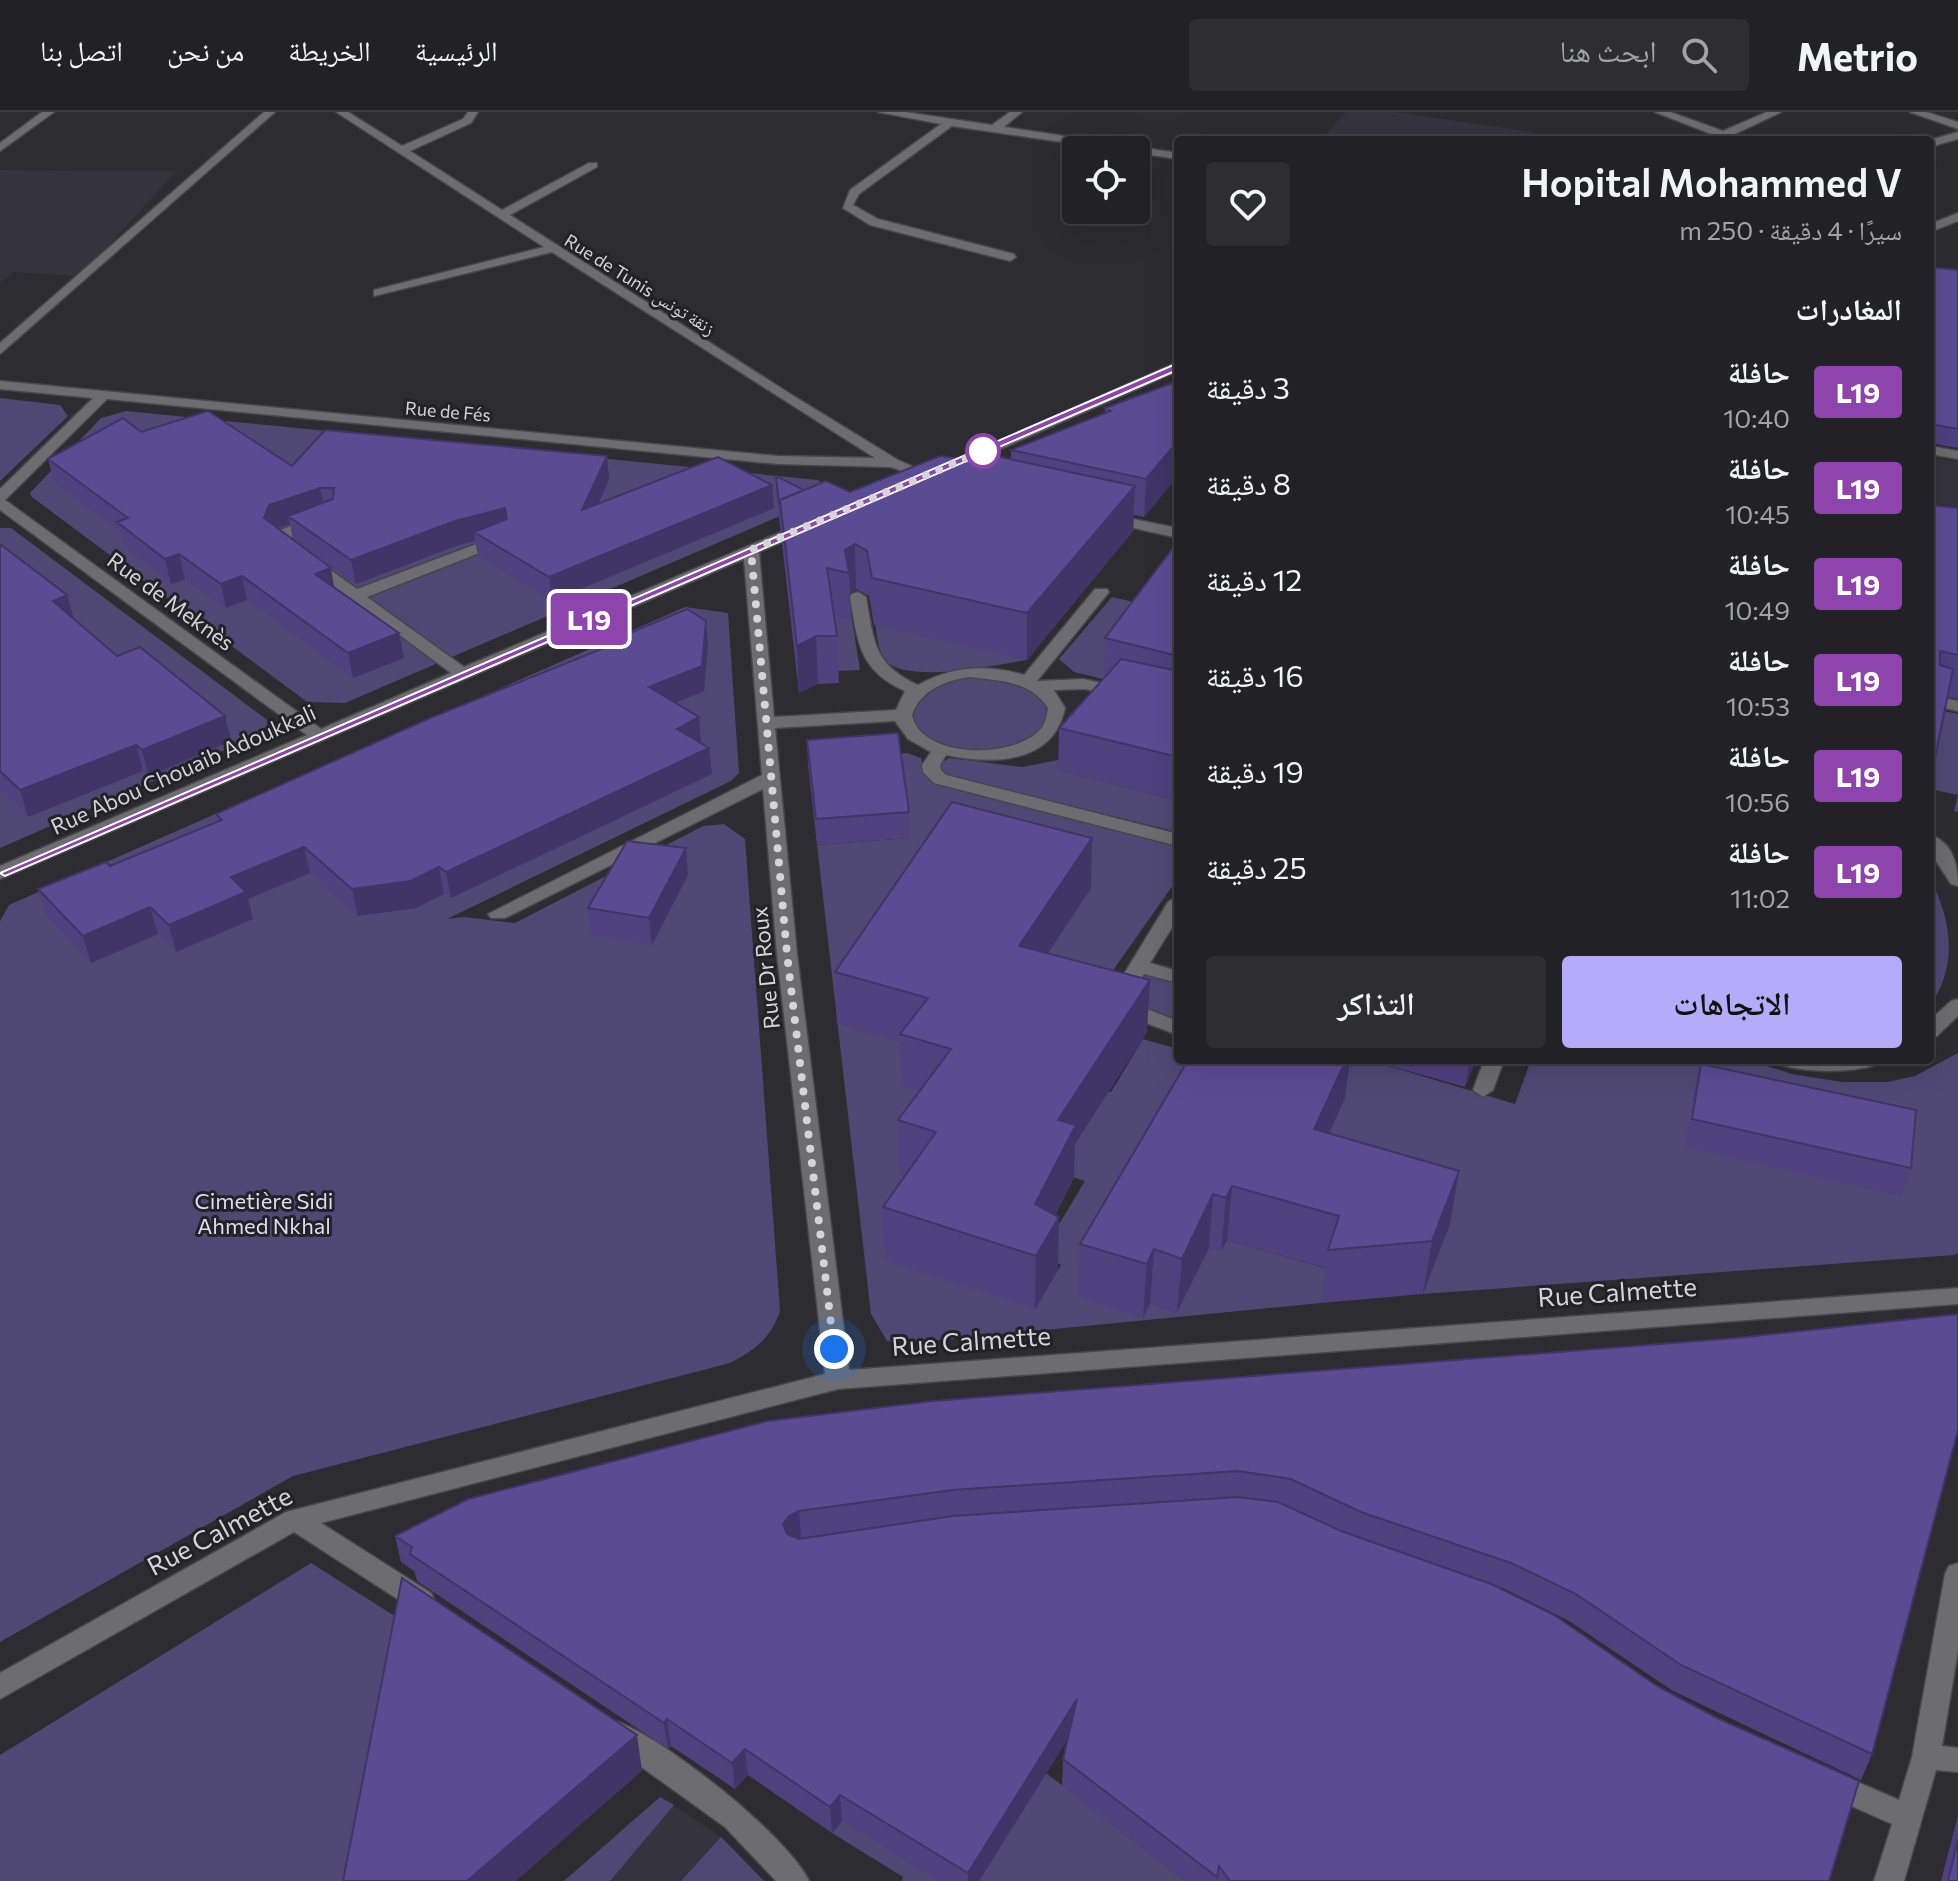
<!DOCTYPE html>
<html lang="ar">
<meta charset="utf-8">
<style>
:root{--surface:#222125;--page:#2e2e32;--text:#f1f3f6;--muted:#a2a3a7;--line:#3f3e42;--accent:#b6abf8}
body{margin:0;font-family:Commissioner,"Noto Naskh Arabic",sans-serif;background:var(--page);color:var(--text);direction:rtl;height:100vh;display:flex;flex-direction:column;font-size:30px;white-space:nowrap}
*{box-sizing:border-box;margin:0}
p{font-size:26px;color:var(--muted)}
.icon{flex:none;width:44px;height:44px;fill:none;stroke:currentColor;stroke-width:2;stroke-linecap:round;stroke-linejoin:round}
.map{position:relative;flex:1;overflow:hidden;direction:ltr}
.details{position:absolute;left:1174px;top:24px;width:760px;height:928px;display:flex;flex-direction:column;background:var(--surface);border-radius:8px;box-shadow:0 8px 32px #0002,0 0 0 2px var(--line);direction:rtl}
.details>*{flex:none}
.badge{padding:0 16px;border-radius:6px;font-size:28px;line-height:52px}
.fabs{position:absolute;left:1062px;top:24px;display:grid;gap:16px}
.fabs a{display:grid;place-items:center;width:88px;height:88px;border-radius:8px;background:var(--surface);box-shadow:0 8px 32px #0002,0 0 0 2px var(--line);font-size:40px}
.you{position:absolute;width:40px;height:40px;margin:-20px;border:6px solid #fff;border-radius:50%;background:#1a73e8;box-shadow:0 0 0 12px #1a73e833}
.map>.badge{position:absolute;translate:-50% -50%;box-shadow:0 0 0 4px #fff}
h2{padding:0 32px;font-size:30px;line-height:72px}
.round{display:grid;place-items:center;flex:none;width:84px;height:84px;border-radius:8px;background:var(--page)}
.summary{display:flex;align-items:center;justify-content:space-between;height:136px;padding:0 32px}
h1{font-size:38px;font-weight:600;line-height:60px}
.primary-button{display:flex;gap:16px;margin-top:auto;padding:16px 32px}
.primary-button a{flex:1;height:92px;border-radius:8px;background:var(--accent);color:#111;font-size:32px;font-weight:600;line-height:92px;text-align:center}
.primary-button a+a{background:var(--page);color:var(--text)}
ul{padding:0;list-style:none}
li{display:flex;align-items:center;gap:24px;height:96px;padding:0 32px}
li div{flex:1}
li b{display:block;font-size:30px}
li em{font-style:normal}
li .badge{min-width:88px;font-weight:700;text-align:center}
header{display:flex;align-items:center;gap:48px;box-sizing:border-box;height:112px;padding:0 40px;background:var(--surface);border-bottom:2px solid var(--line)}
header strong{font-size:38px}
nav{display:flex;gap:44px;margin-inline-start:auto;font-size:28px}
.search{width:560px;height:72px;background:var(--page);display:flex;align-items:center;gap:20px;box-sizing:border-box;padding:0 28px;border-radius:8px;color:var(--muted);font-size:30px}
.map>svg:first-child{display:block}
.built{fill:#35343e}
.green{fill:#4f4874}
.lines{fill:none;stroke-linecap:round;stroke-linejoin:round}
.minor-casing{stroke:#47474b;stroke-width:3}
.minor{fill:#6d6c71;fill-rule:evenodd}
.wall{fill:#4d417e;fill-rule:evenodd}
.shaded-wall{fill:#3f3567}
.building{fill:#5a4c93;stroke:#3f3567;stroke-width:2}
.line{fill:#8e44ad;stroke:#fff;stroke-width:2}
.walk{stroke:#d5d5d8;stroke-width:8;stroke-dasharray:0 14.4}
.stop-dot{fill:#fff;stroke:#8e44ad;stroke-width:4}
.labels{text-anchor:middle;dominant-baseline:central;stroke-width:6;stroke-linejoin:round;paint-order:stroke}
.far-street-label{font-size:18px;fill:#d5d5d8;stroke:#232227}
.street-label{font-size:22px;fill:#d5d5d8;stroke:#232227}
.park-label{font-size:22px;fill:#dedcf1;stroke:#232227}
.near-street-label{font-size:26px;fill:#d5d5d8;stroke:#232227}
</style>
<header>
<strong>Metrio</strong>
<div class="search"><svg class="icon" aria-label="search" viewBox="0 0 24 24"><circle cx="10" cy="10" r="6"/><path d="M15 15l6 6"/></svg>ابحث هنا</div>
<nav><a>الرئيسية</a><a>الخريطة</a><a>من نحن</a><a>اتصل بنا</a></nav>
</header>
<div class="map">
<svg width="1958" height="1769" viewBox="0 0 1958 1769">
<rect width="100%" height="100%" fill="#2d2c31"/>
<path class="built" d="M 1346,0 L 1394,0 L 1533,20 L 1523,28 L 1321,28 Z
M 0,58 L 176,59 L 81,164 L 13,160 L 0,171 Z
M 1930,345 L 1958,350 L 1958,395 L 1940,392 L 1933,418 L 1930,417 Z
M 660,1685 L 721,1725 L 764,1769 L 564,1769 Z"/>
<path class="green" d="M 0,286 L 60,293 L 68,304 L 0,369 Z
M 126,299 L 818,368 L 822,371 L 815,389 L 345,591 L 307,590 L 32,385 L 30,381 L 101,306 Z
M 0,416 L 11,416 L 267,608 L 268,619 L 0,736 Z
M 872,475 L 1027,548 C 998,552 896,576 882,543 C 874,524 875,495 872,475 Z
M 847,476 L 860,558 L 837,559 L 826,477 Z
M 1112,485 L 1155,495 L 1103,567 L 1074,560 L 1059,547 Z
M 685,495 L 728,501 L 739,661 L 731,669 L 447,807 L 464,805 L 515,811 L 703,714 L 724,712 L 745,727 L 780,1199 C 771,1226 755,1238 730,1251 L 293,1364 L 0,1530 L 0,809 L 9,793 Z
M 987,564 L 1029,574 L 1050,595 L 1044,619 C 1033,624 1022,632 1010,636 C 919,661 858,569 987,564 Z
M 1930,596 L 1958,602 L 1958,700 L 1954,699 L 1958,683 L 1930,677 Z
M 907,641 L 921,646 L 925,664 L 941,673 L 1178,734 L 1178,766 L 1114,857 L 1112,867 L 1123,906 L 1146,920 L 1019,885 L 1090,776 L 838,911 L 928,938 L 988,1000 L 900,1061 L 937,1073 L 1035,1197 L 1061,1153 L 1040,1144 L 1085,1069 L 1057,1060 L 1084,973 L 1111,980 L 1143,927 L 1178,937 L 1178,948 L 1214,948 L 1143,1205 L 1150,1191 L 1177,1200 L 1209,1136 L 1227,1128 L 1332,1158 L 1321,1191 L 910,1231 L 887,1229 L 871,1202 L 817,733 L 910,726 L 848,646 Z
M 949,646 L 1022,655 L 1069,646 L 1059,658 L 1178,689 L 1178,720 L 946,663 L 937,654 Z
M 1930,767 C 1952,808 1958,855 1930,893 Z
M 1146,863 L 1178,870 L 1178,912 L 1137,897 L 1139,868 Z
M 1958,941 L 1958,1141 L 1954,1143 L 1423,1182 L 1449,1112 L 1307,1070 L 1338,948 L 1369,948 L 1515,992 L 1531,948 L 1748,948 L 1792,962 L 1842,970 L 1888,970 L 1915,964 Z
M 311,1451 L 409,1513 L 361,1769 L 0,1769 L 0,1643 Z
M 946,1584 L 1186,1769 L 902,1769 L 903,1765 L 832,1721 Z
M 660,1685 L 674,1693 L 610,1769 L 564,1769 Z
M 721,1725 L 764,1769 L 681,1769 Z"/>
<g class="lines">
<defs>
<path id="minor" d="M 42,0 L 54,0 L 0,39 L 0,31 Z
M 264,0 L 275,0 L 0,242 L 0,231 Z
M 336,0 L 348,0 L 402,34 L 463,7 L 468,0 L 478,0 L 471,11 L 410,39 L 502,98 L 589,51 L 597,51 L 597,55 L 510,103 L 792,283 L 898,348 L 939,366 L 932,370 L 891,355 L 778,352 L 107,287 L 5,388 L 321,617 L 451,561 L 271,428 L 275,420 L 315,405 L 323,410 L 320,413 L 287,427 L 357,477 L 495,425 L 505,425 L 505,431 L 367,485 L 464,555 L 800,412 L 810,412 L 810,418 L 759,440 L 774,605 L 896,598 L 905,579 C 859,558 858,531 850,485 L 852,482 L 858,480 L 866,485 C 874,529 873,552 918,573 C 952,554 987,552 1024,563 L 1095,477 L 1107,477 L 1109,480 L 1037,569 L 1084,567 L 1127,577 L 1127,585 L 1084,577 L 1054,578 L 1065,596 C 1054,652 992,653 946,643 L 940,653 L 941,658 L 946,663 L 1178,722 L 1178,734 L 934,671 L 923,660 L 922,653 L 931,640 L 908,627 L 895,609 L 775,616 L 797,842 L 849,1258 L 1958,1176 L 1958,1192 L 838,1277 L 321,1411 L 431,1481 L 435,1489 L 431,1497 L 422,1500 L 413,1497 L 294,1420 L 0,1587 L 0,1561 L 286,1400 L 825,1262 L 777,842 L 763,677 L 505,806 L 491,806 L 488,802 L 762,663 L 744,447 L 0,767 L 0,754 L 307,623 L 0,398 L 0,377 L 93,286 L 0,277 L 0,269 L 778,344 L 875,346 L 552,140 L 374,184 L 374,178 L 544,135 ZM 970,565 C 1000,569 1031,569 1048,596 C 1047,601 1046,609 1043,614 C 1020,648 921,648 912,603 C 921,578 944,569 970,565 Z
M 878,0 L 905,0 L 992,13 L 1010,0 L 1022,0 L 1004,15 L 1178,41 L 1178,47 L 1136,41 L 1136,38 L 1116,38 L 952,14 L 859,82 L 853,93 L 878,107 L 1014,142 L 1016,145 L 1010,149 L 870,113 L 843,96 L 850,78 L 941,12 Z
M 1655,0 L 1670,0 L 1723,19 L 1767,0 L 1781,0 L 1733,23 L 1741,28 L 1713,28 L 1714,23 Z
M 1910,0 L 1926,0 L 1958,10 L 1958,17 Z
M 1958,20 L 1958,27 L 1930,35 L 1930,28 Z
M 1958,101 L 1958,109 L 1930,120 L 1930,112 Z
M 1178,250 L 1178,259 L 946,361 L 934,358 Z
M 1930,334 L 1958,339 L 1958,347 L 1930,342 Z
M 1108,402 L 1178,416 L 1178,426 L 1103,409 L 1103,403 Z
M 1930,583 L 1958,589 L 1958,599 L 1930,593 Z
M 1930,723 C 1953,730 1958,753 1958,774 L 1951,772 L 1930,740 Z
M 1178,784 L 1178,806 L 1150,851 L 1178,859 L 1178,871 L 1144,862 L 1133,880 L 1144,896 L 1178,909 L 1178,923 L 1130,905 L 1113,880 L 1168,790 Z
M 1958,887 L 1958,904 L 1937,924 L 1930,926 L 1930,908 L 1951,889 Z
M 1484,948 L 1504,948 L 1493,978 L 1483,985 L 1473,978 Z
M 1774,948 L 1882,948 C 1871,963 1785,962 1774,948 Z
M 1958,1451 L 1958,1539 L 1942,1634 L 1958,1636 L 1958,1660 L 1936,1658 L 1904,1769 L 1874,1769 L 1892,1712 L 1820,1680 L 1816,1671 L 1820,1662 L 1830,1658 L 1899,1688 L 1912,1645 L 1945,1462 L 1949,1454 Z
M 618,1610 C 665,1627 788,1724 809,1769 L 776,1769 L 725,1715 L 608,1631 L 604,1622 L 608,1613 Z"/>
</defs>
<use href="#minor" class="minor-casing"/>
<use href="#minor" class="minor"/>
</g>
<path class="wall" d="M 1930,154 L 1958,158 L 1958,336 L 1930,331 Z
M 1178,269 L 1178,364 L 1144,405 L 1134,403 L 1133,419 L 1027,548 L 874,513 L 869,484 L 856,477 L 850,482 L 851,507 L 834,504 L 837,524 L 839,571 L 818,572 L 799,581 L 777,388 L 776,364 L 804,378 L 850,380 L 970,348 L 1011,347 L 1011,338 L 1105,301 L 1105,296 Z
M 141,320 L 292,354 L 607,344 L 609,368 L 598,391 L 772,373 L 774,396 L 552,489 L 478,444 L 475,429 L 459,433 L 356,472 L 293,428 L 290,412 L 277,416 L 404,546 L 353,566 L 247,488 L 226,496 L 185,467 L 171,472 L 124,434 L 120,419 L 54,370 L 48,347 Z
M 1930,393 L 1958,396 L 1958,587 L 1947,585 L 1930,662 Z
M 1178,429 L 1178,689 L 1058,658 L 1059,616 L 1104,566 L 1105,526 Z
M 0,432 L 67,483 L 74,507 L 117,544 L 225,604 L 231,629 L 149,664 L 143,659 L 28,705 L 0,677 Z
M 706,509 L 708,534 L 704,579 L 675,591 L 701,631 L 709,636 L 712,662 L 451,786 L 444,782 L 416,796 L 358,804 L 310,761 L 248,787 L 253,807 L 176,840 L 158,822 L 91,851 L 46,804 L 38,777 L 110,754 L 218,710 L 216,702 L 621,529 L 620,525 Z
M 807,628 L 909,700 L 910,726 L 817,733 L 808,654 Z
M 1092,726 L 1091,776 L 1048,841 L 1147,920 L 1075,1032 L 1074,1065 L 1055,1103 L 1059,1105 L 1058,1158 L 1035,1197 L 885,1148 L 883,1095 L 905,1063 L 900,1061 L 898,1008 L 919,979 L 902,974 L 900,930 L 837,911 L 835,860 Z
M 688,763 L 652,833 L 592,823 L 588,796 Z
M 1188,948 L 1350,948 L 1345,986 L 1329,1022 L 1459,1059 L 1450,1112 L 1423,1182 L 1321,1191 L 1326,1156 L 1227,1128 L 1221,1139 L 1209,1136 L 1177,1200 L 1150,1191 L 1143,1206 L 1078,1185 L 1080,1132 Z
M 1369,948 L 1476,948 L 1465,975 Z
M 1701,952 L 1911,1056 L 1902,1084 L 1685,1035 L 1694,980 Z
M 1736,1226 L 1872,1642 L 1861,1668 L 1673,1579 L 1569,1509 L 1505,1477 L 1492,1473 L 1829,1769 L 1186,1769 L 1062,1674 L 1063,1647 L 1068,1626 L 979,1769 L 938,1769 L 842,1709 L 832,1721 L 748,1663 L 735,1677 L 671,1634 L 668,1637 L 417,1469 L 414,1459 L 401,1450 L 395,1424 ZM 891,1414 L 799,1427 L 801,1426 Z
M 1958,1703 L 1958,1769 L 1941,1769 Z"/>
<path class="shaded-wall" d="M 1178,329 L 1178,364 L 1144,405 L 1146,367 Z
M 607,344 L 609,368 L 585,422 L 582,398 Z
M 772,373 L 774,396 L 552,489 L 549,465 Z
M 1135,374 L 1133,419 L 1027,548 L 1027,501 Z
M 320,376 L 325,399 L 288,404 L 290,412 L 274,417 L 264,406 L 269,393 Z
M 779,392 L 780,392 L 781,416 Z
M 505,396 L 508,420 L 474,420 L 475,429 L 459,433 L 356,472 L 351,448 L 455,409 Z
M 855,432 L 856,477 L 850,482 L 849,461 L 845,438 Z
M 179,442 L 185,467 L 171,472 L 165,447 Z
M 331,456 L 335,480 L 315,462 Z
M 242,464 L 247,488 L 226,496 L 221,472 Z
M 67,483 L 74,508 L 53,489 Z
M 706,509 L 708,534 L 704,579 L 651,601 L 649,575 Z
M 399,521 L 404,546 L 353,566 L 348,541 Z
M 816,524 L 818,572 L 799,581 L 797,534 Z
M 225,604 L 231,629 L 149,664 L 142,638 Z
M 699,605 L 701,631 L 677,617 Z
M 136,633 L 143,659 L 28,705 L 20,678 Z
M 709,636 L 712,662 L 451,786 L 446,760 Z
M 1092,726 L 1091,776 L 1019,885 L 1019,834 Z
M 304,735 L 310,761 L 248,787 L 253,807 L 176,840 L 169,813 L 231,765 Z
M 686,736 L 688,763 L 652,833 L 649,806 Z
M 439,755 L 444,782 L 416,796 L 358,804 L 352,777 Z
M 150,795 L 158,822 L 91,851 L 83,824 Z
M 1150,868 L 1147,920 L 1075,1032 L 1074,1065 L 1034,1145 L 1035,1092 L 1058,1008 Z
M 1346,948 L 1350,948 L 1345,986 L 1307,1070 L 1314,1017 Z
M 1470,948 L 1476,948 L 1465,975 Z
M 1459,1059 L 1450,1112 L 1423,1182 L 1432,1129 Z
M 1232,1074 L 1227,1128 L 1221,1139 L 1226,1086 Z
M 1213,1082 L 1209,1136 L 1177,1200 L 1182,1147 Z
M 1059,1105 L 1058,1158 L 1035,1197 L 1036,1144 Z
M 1154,1137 L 1150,1191 L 1143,1206 L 1147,1152 Z
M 799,1399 L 801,1426 L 791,1430 L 783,1412 L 789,1404 Z
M 1077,1587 L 1076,1614 L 979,1769 L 968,1769 L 968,1761 Z
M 667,1607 L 671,1634 L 668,1637 L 664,1611 Z
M 637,1623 L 642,1659 L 516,1769 L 467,1769 Z
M 745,1637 L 748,1663 L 735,1677 L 732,1651 Z
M 840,1683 L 842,1709 L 832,1721 L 830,1695 Z"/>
<path class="building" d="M 1930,155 L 1958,158 L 1958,317 L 1930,312 Z
M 1178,269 L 1178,329 L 1146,367 L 1011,338 L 1111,299 L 1105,296 Z
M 208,299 L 292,354 L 325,318 L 607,344 L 582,398 L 718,345 L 772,373 L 549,465 L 474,420 L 507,407 L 505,396 L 455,409 L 351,448 L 288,404 L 333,387 L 334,376 L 320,376 L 269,393 L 264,406 L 331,456 L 315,462 L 399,521 L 348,541 L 242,464 L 221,472 L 179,442 L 165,447 L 117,410 L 128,406 L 48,347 L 123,306 L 141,320 Z
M 986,342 L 1135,374 L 1027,501 L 872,466 L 867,439 L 855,432 L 845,438 L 849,461 L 827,456 L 837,524 L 816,524 L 797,534 L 780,388 L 826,369 L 850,380 L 940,344 L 970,348 Z
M 776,364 L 804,378 L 780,388 L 780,392 L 779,392 Z
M 1930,393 L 1958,396 L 1958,543 L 1940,539 L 1940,553 L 1953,557 L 1934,651 L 1930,650 Z
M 1178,429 L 1178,544 L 1105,526 Z
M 0,432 L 67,483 L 53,489 L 117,544 L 140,535 L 225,604 L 142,638 L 136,633 L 20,678 L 0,659 Z
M 687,497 L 706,509 L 702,554 L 649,575 L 699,605 L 677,617 L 709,636 L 446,760 L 439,755 L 411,769 L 352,777 L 304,735 L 231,765 L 246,780 L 169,813 L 150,795 L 83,824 L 38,777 L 106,750 L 110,754 L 222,708 L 216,702 L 428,607 L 624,528 L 620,525 Z
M 1121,547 L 1178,559 L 1178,645 L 1059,616 Z
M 898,621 L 909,700 L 816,707 L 807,628 Z
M 952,690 L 1092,726 L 1019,834 L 1150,868 L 1058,1008 L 1076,1013 L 1035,1092 L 1059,1105 L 1036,1144 L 883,1095 L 936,1020 L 898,1008 L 951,937 L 900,922 L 928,886 L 835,860 Z
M 627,729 L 686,736 L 649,806 L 588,796 Z
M 1188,948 L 1346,948 L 1314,1017 L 1459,1059 L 1432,1129 L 1328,1138 L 1339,1104 L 1232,1074 L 1226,1086 L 1213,1082 L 1182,1147 L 1154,1137 L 1147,1152 L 1080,1132 Z
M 1701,952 L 1916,998 L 1911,1056 L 1692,1007 Z
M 1958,1202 L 1958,1318 L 1872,1642 L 1681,1553 L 1576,1482 L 1511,1451 L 1361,1400 L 1291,1367 L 1238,1359 L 952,1378 L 799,1399 L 789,1404 L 783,1412 L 787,1422 L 799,1427 L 953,1404 L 1238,1385 L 1278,1390 L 1341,1419 L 1491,1472 L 1554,1503 L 1657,1574 L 1719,1607 L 1859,1669 L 1829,1769 L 1230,1769 L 1219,1754 L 1217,1765 L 1063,1647 L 1077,1587 L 968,1761 L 840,1683 L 830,1695 L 745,1637 L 732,1651 L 667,1607 L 664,1611 L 410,1442 L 412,1435 L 395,1424 L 468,1387 L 768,1309 L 933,1289 L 1736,1226 Z
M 402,1466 L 637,1623 L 467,1769 L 343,1769 Z
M 1958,1727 L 1958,1769 L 1948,1769 Z"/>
<path class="line" d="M 1178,251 L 1182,256 L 5,764 L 0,761 Z"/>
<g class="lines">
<path class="walk" d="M 834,1237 L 787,842 L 751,438 L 983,339"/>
</g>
<circle class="stop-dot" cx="983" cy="339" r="16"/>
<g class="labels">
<g class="far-street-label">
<text transform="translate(640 172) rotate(32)">Rue de Tunis زنقة تونس</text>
<text transform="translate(448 299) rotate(5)">Rue de Fés</text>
</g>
<g class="street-label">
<text transform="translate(171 489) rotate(36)">Rue de Meknès</text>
<text transform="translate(183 657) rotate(-24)">Rue Abou Chouaib Adoukkali</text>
<text transform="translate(765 856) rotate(-96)">Rue Dr Roux</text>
</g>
<g class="park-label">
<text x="264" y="1088">Cimetière Sidi<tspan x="264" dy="25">Ahmed Nkhal</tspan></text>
</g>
<g class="near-street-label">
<text transform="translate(1617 1179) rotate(-4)">Rue Calmette</text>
<text transform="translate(971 1228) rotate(-4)">Rue Calmette</text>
<text transform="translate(219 1418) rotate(-28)">Rue Calmette</text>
</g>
</g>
</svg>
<div class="fabs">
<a><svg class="icon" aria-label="locate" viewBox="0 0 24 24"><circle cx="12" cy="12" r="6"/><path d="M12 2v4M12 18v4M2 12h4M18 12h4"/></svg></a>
</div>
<div class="you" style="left:834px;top:1237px"></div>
<b class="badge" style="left:589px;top:507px;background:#8e44ad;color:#fff">L19</b>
<section class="details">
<div class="summary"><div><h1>Hopital Mohammed V</h1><p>سيرًا · 4 دقيقة · 250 m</p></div><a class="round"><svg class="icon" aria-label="heart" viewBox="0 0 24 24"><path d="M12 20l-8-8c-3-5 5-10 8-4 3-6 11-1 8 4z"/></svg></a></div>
<h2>المغادرات</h2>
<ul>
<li><span class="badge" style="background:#8e44ad;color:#fff">L19</span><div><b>حافلة</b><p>10:40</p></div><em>3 دقيقة</em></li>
<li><span class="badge" style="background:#8e44ad;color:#fff">L19</span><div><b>حافلة</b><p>10:45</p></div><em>8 دقيقة</em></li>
<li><span class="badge" style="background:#8e44ad;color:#fff">L19</span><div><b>حافلة</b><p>10:49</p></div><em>12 دقيقة</em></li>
<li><span class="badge" style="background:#8e44ad;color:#fff">L19</span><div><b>حافلة</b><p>10:53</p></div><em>16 دقيقة</em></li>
<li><span class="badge" style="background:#8e44ad;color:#fff">L19</span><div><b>حافلة</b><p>10:56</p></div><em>19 دقيقة</em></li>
<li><span class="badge" style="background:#8e44ad;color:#fff">L19</span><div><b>حافلة</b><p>11:02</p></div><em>25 دقيقة</em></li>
</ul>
<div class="primary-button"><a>الاتجاهات</a><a>التذاكر</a></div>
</section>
</div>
